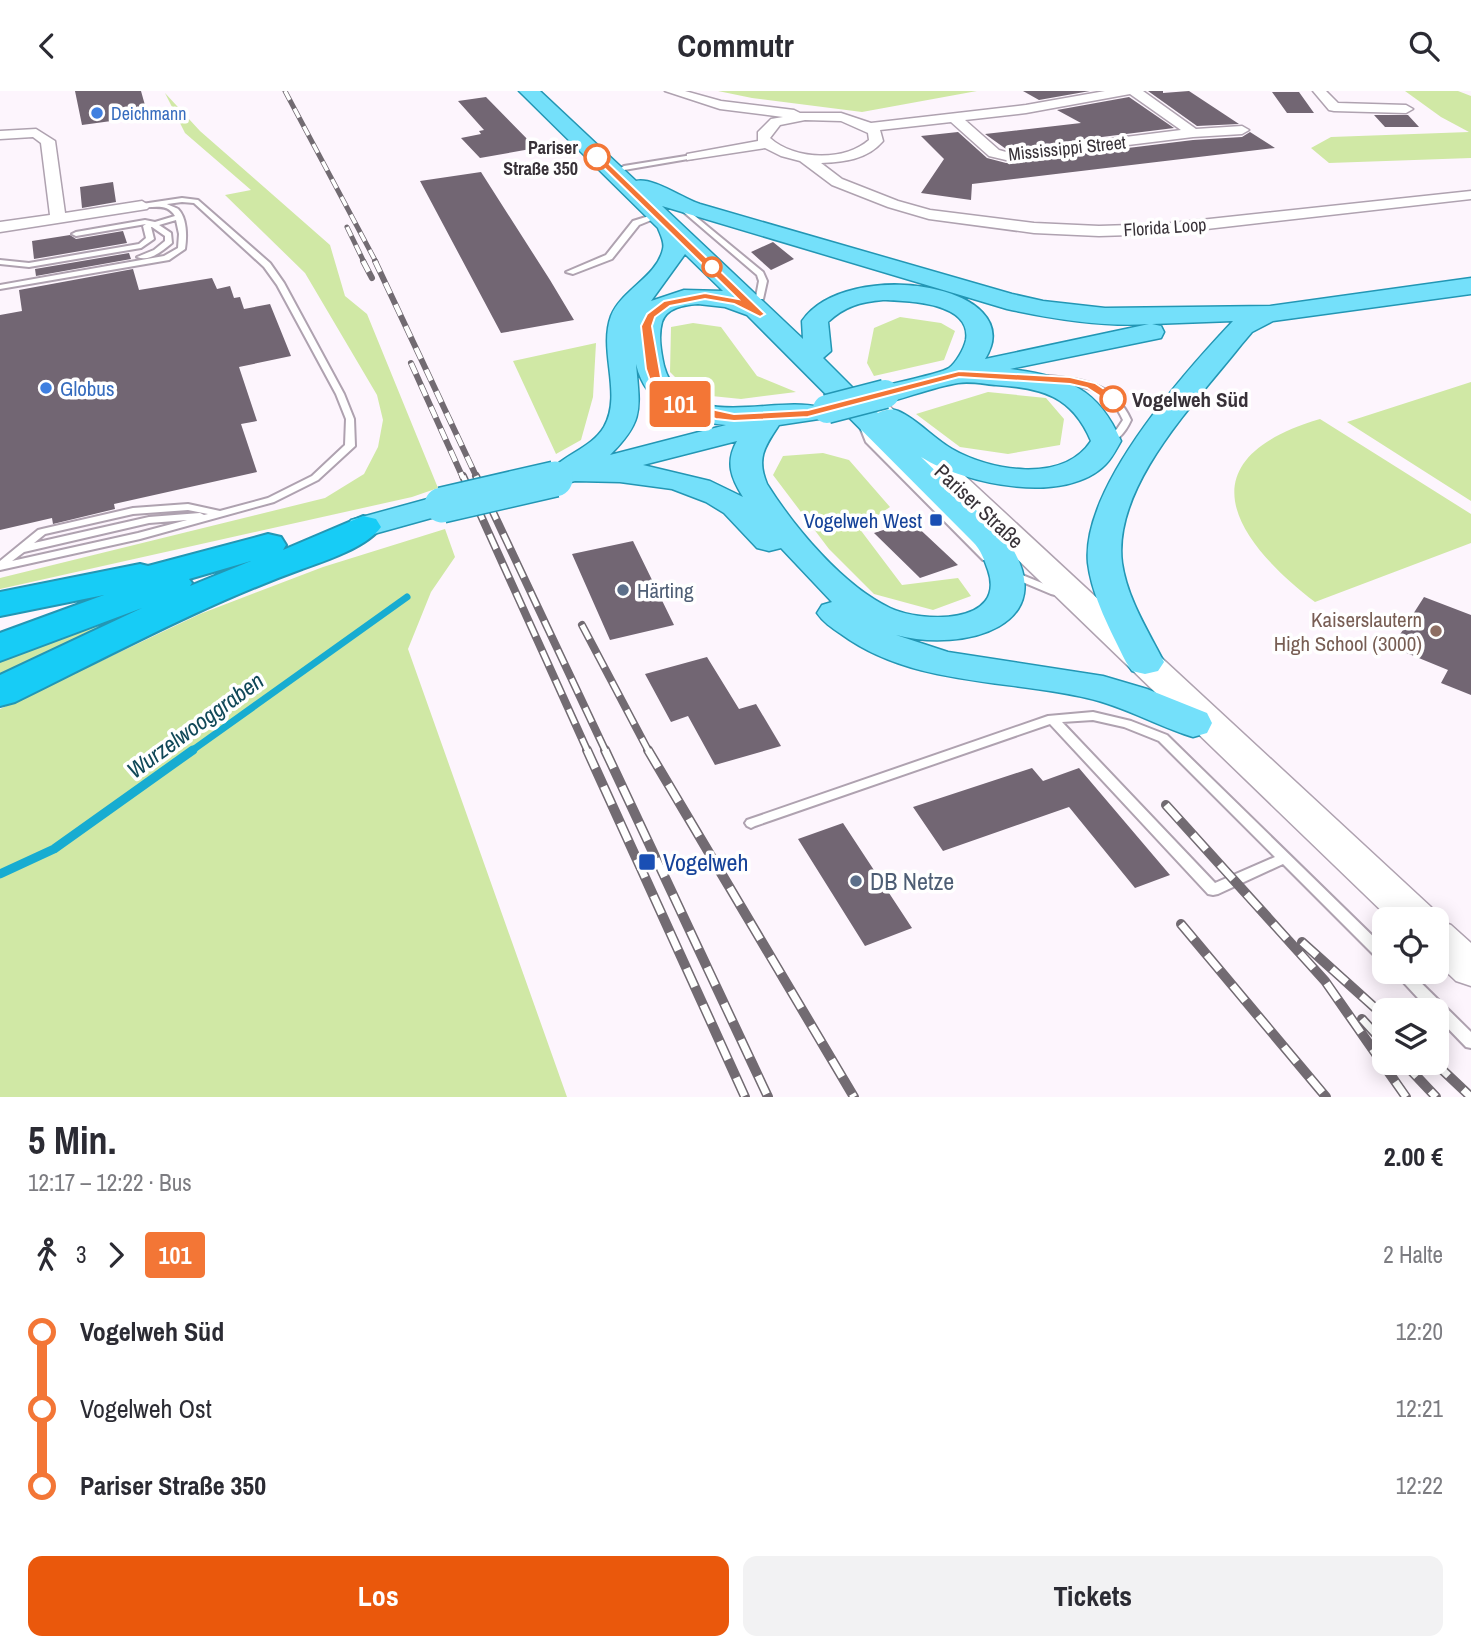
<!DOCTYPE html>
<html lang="de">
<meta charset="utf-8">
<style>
:root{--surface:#fff;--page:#f2f2f3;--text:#2b2b33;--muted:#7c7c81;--accent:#ea580c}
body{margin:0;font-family:"Archivo Narrow",sans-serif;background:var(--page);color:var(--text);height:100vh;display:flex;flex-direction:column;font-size:26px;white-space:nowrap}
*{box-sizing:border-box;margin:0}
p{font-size:23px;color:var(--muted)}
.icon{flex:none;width:38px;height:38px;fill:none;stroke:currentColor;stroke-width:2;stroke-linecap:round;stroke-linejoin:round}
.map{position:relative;height:1006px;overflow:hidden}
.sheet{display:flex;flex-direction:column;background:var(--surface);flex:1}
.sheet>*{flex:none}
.badge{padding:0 14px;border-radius:5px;font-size:24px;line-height:46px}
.controls{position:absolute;left:1372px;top:816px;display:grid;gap:14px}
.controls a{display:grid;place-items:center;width:77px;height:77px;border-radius:14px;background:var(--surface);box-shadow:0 4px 18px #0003;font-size:35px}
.map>.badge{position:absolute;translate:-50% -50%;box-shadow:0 0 0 4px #fff}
.legs{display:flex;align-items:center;gap:10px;height:77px;padding:0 28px;font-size:23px}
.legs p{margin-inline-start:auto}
.summary{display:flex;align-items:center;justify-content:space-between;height:119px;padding:0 28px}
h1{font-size:38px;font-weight:800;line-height:52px}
.button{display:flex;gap:14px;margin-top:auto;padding:14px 28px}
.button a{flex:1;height:80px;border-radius:14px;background:var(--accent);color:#fff;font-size:28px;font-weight:800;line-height:80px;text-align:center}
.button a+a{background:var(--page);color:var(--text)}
ul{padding:0 28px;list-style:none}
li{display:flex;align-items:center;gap:24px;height:77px;font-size:26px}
li i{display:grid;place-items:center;width:10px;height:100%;margin:0 9px;background:currentColor}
li i::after{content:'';width:18px;height:18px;margin:-9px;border:5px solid;border-radius:50%;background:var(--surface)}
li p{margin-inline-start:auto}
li:first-child i{background:linear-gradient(#0000 50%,currentColor 0)}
li:last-child i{background:linear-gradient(currentColor 50%,#0000 0)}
header{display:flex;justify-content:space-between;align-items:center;height:91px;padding:0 28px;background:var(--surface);font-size:32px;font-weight:800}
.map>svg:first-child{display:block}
.green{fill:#d0e8a5}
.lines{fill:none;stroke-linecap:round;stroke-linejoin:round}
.stream-far1{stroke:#17acd1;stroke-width:7}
.stream{stroke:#17acd1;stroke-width:9}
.building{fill:#726673}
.lane-casing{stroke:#afa2b0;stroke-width:4}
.street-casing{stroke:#afa2b0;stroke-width:3}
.secondary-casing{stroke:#afa2b0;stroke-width:3}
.primary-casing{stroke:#2396b4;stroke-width:3}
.highway-casing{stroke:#2396b4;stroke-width:4}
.lane{fill:#fff;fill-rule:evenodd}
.street{fill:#fff;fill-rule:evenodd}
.secondary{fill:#fff;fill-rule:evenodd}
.primary{fill:#74e0fa;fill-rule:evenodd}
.highway{fill:#17ccf6;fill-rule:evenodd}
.rail-far3-casing{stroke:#726b72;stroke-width:5}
.rail-far2-casing{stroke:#726b72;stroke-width:6}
.rail-far1-casing{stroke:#726b72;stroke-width:8}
.rail-casing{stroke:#726b72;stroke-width:10}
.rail-far3{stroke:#fff;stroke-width:3.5;stroke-dasharray:10;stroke-linecap:butt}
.rail-far2{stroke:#fff;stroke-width:4.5;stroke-dasharray:12;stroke-linecap:butt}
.rail-far1{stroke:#fff;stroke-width:5;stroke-dasharray:16;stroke-linecap:butt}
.rail{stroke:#fff;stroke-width:7;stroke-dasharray:20;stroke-linecap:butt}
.primary-bridge-far1-casing{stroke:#2396b4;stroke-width:31;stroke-linecap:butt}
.primary-bridge-casing{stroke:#2396b4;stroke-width:38;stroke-linecap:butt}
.primary-bridge-far1{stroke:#74e0fa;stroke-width:28}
.primary-bridge{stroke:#74e0fa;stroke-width:35}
.line-1{fill:#f37636;stroke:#fff;stroke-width:2}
.shop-dot{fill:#3f7fe0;stroke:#fff;stroke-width:2.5}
.stop-1-dot{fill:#fff;stroke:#f37636;stroke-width:3.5}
.transit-dot{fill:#1a4fb4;stroke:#fff;stroke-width:2.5}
.service-dot{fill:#5c6f8a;stroke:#fff;stroke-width:2.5}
.education-dot{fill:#8d6e63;stroke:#fff;stroke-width:2.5}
.labels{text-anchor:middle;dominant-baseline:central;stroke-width:7;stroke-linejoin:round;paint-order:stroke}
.far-shop-label{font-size:18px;fill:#366cbe;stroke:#fff;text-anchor:start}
.far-stop-label{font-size:18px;font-weight:bold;fill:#383238;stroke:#fff;text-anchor:end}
.far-street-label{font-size:18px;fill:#383238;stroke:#fff}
.shop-label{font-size:21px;fill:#366cbe;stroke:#fff;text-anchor:start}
.stop-label{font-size:21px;font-weight:bold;fill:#383238;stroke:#fff;text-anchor:start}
.street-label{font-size:21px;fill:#383238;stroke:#fff}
.transit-label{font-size:21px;fill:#164399;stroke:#fff;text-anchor:end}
.service-label{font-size:21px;fill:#4e5e75;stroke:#fff;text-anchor:start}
.education-label{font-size:21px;fill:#785e54;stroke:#fff;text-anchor:end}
.water-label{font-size:23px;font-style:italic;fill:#104858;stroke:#fff}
.near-transit-label{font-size:24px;fill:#164399;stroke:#fff;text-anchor:start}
.near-service-label{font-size:24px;fill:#4e5e75;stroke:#fff;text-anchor:start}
</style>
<header><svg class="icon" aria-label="back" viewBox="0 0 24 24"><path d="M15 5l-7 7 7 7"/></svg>Commutr<svg class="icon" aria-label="search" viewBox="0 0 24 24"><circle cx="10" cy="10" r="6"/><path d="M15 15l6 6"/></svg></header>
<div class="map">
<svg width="1471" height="1006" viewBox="0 0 1471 1006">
<rect width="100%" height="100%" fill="#fdf5fd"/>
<path class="green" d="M 718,0 L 977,0 L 862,21 L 752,7 Z
M 1405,0 L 1458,0 L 1471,5 L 1471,67 L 1329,72 L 1311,57 L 1331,46 L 1469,41 L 1441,26 Z
M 165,2 L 200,40 L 330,154 L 345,205 L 367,223 L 438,397 L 412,406 L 0,498 L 0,487 L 325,407 L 364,383 L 378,356 L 383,329 L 377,304 L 305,182 L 225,104 L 251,99 L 185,42 Z
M 900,226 L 941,232 L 955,240 L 944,269 L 874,285 L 867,272 L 874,237 Z
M 693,232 L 721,236 L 757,285 L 796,301 L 741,308 L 692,303 L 670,281 L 671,236 Z
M 596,252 L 593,306 L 581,349 L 556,363 L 513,270 Z
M 1471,291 L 1471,410 L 1347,331 Z
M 988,301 L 1046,307 L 1064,328 L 1060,354 L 1008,363 L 960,356 L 916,323 Z
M 1320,328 L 1471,423 L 1471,452 L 1315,511 C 1230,446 1185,368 1320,328 Z
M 823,362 L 849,369 L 890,416 L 859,437 L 902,494 L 958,487 L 971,505 L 933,519 L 874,503 L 829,458 L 773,384 L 783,365 Z
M 445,438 L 455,466 L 431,501 L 408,558 L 567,1006 L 0,1006 L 0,618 L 200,523 L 323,476 Z
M 184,504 L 0,590 L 0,570 Z"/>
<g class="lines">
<path class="stream-far1" d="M 190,661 L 407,506"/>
<path class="stream" d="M 0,783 L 54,758 L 193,659"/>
</g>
<path class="building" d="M 75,0 L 141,0 L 148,25 L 82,34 Z
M 1023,0 L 1090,0 L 1039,9 Z
M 1148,0 L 1163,0 L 1163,2 L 1189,0 L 1239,33 L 1197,35 Z
M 1272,1 L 1299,1 L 1314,22 L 1287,22 Z
M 486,6 L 536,57 L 480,67 L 461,47 L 481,43 L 479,40 L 484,39 L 458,10 Z
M 1129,6 L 1174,37 L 1006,58 L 985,43 L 1081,32 L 1057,19 Z
M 1374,24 L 1408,24 L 1419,36 L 1385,36 Z
M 958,41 L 987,67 L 1006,72 L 1193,49 L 1242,46 L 1250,41 L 1275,57 L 972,93 L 971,109 L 921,102 L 944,68 L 921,45 Z
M 481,81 L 550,189 L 574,229 L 501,242 L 420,90 Z
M 113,91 L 116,111 L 82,117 L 80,96 Z
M 123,140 L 127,152 L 34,168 L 32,150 L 70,144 L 76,148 Z
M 773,151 L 794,168 L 771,179 L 751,161 Z
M 129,162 L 131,168 L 36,185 L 35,178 Z
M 133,178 L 139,199 L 212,187 L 217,198 L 230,195 L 234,207 L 240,206 L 244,218 L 270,213 L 291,265 L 239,276 L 257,330 L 241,333 L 257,381 L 114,413 L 115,418 L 53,433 L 52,427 L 0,439 L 0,224 L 22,220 L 19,199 Z
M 911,430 L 958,474 L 920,487 L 874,442 Z
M 633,450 L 674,534 L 610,549 L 572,463 Z
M 1424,506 L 1471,524 L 1471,604 L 1441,592 L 1448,579 L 1392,556 Z
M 707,566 L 739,618 L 756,613 L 781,655 L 715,674 L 688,625 L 671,631 L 645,583 Z
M 1032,677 L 1043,690 L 1079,677 L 1170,784 L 1135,797 L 1069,716 L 943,760 L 913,716 Z
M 843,732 L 912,837 L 865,855 L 798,748 Z"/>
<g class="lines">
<defs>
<path id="lane" d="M 692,64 L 695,66 L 694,67 L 624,79 L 621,77 L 624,75 Z
M 182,107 L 198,109 L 270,172 L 284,192 L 344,303 L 354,328 L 355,355 L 318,389 L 274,411 L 140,448 L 0,479 L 0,470 L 38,439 L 42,438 L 133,417 L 188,413 L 220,420 L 268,407 L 312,385 L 345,354 L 346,328 L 336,303 L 277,194 L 264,176 L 194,112 L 182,111 L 167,113 C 168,114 177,117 178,118 C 187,127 187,145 185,158 L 169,169 L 0,198 L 0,194 L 164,165 L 178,157 L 179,143 L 176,129 L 159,134 L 171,142 L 172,152 C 162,160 150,171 137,166 L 154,159 L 165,150 L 165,145 L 152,136 L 151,136 L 154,148 L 141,157 L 29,176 L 0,173 L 0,169 L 29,172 L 139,153 L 146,147 L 143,135 L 146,133 L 76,145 L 72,143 L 76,141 L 145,129 L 155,131 L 175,125 C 166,110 150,119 139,115 L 142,113 ZM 188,419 L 208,423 L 204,424 L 200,422 L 149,426 L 34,452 L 45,443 L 133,423 ZM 187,429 L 138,442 L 12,470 L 24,461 L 149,432 Z
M 680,116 L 684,116 L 763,181 L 767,190 L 763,208 L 760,208 L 756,206 L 759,190 L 757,184 L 680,118 Z
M 659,122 L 661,123 L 661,125 L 639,134 L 612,168 L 573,183 L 566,181 L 606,164 L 633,130 Z
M 1048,285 C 1084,288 1115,293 1131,329 C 1126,340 1118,352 1105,351 L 1103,349 L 1105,347 L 1117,338 L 1123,329 C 1107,293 1078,295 1045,290 L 1044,288 Z
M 862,328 L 866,331 L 873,348 L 991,465 L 992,467 L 991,469 L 983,469 L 866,351 L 858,331 Z
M 1010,479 L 1059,499 L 1060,501 L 1055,504 L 1051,503 L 1006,484 L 1005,482 L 1006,480 Z
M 1093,621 L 1131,630 L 1167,644 L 1384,856 L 1384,871 L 1379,869 L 1283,773 L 1218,803 L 1213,804 L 1208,803 L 1050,633 L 755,735 L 751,737 L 747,735 L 745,732 L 747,729 L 1048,625 ZM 1093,629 L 1124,636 L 1159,650 L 1275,766 L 1215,792 L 1062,631 Z
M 1393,880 L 1409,880 L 1471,941 L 1471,957 L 1466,956 L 1437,926 L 1437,919 L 1429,919 Z"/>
<path id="street" d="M 665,0 L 685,0 L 721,10 L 794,19 L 800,22 L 841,22 L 871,32 L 1026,14 L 1105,0 L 1143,0 L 1196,38 L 1242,35 L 1249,39 L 1242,43 L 1193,46 L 1006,69 L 989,65 L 951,31 L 880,39 L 883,50 C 867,69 843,71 821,72 L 842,88 L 898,110 L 930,119 L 1034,132 L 1099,135 L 1163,133 L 1471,100 L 1471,108 L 1163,143 L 1099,145 L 1034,142 L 929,128 L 888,116 L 832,94 L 800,70 L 781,65 L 765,57 L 687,69 L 687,63 L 758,50 L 758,41 L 771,28 L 783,26 L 720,18 ZM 1130,3 L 1181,39 L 1006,61 L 999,59 L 965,29 L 1026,22 ZM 805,29 L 841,30 L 868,42 L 869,49 C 844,71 794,69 770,47 L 780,34 Z
M 1313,0 L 1326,0 L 1338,12 L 1406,14 L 1413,18 L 1406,22 L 1334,20 L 1329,19 Z
M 36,38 L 55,50 L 65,122 L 142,110 L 150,115 L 147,118 L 0,141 L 0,131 L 50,124 L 41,52 L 33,46 L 0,48 L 0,40 Z"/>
<path id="secondary" d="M 876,309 L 885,311 L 1431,816 L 1437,828 L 1437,829 L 1390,828 L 867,323 L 863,317 L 867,311 Z
M 1437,829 L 1451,834 L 1471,852 L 1471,895 L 1456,890 L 1437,872 Z"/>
<path id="primary" d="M 519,0 L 540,0 L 636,90 C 653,86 682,107 700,113 L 1012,203 L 1043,210 L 1105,217 L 1270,215 L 1471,187 L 1471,203 L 1273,230 L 1252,241 L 1241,254 C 1197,310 1112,395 1122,472 C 1127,507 1148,540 1164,571 L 1158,580 L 1145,583 L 1132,580 L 1126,571 C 1111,540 1092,506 1088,472 C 1081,397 1184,282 1233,230 L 1152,233 L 1161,235 L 1164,241 L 1161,247 L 1010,278 C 1066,285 1098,297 1121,350 C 1117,357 1112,367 1106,373 C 1066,415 964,393 921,366 L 1007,449 C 1066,535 963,562 896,544 L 948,561 L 1103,585 L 1147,598 L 1207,622 L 1212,632 L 1207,642 L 1193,646 C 1157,635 1124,615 1087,607 C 1005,588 912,595 841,543 C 832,537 823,531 817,522 L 822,514 L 832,511 L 781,457 L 769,460 L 757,457 L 724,422 L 706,411 L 672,398 L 620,391 L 575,390 L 563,393 L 552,391 L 547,384 C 561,364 591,358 604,336 C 623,303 598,260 611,225 C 621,199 657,186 663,158 C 665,151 660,143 658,137 ZM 662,115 L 1007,218 C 1053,228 1102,236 1149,233 L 985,268 C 1032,193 846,165 802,230 L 803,248 ZM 685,163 L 723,200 L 684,199 L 651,210 ZM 883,209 C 908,210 972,211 966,249 C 964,258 956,272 949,277 C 940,283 889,293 875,297 L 871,303 L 875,309 L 885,312 C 909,306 934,296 958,292 C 970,290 984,293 996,294 C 1042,297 1072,305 1091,350 C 1063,393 990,380 952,358 C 933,347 917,328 898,320 C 891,317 884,319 878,322 L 823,267 L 831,260 L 828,231 C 845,215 861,211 883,209 ZM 698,213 L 725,216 L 747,224 L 973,451 C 981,459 984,468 988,479 C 1007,534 922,532 890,517 C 843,495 794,436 767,393 C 756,367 765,355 779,334 L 819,328 L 824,322 L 819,316 C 773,304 683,343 664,275 C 661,261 658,245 662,231 C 667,216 685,214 698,213 ZM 636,273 C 646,317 686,330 726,334 L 610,364 C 644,330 640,319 636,273 ZM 737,350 C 725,371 731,387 743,406 L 710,390 L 643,374 Z
M 442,404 L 453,407 L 458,414 L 453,421 L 363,446 L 351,443 L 347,436 L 351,429 Z"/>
<path id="highway" d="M 363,425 L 376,428 L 381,436 C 367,456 325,470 302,478 C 203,514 109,565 15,611 L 0,615 L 0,584 L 142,517 L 0,570 L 0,542 L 104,504 L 0,525 L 0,501 L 140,473 L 148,475 L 268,443 L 281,446 L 286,454 L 283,459 ZM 251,470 L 190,495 L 192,492 L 189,488 Z"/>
</defs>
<use href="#lane" class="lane-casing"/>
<use href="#street" class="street-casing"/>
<use href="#secondary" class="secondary-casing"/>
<use href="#primary" class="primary-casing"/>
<use href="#highway" class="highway-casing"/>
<use href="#lane" class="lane"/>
<use href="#street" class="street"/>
<use href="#secondary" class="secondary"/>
<use href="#primary" class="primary"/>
<use href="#highway" class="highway"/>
<defs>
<path id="rail-far3" d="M 285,0 L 376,171
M 347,136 L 364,171"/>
<path id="rail-far2" d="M 363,170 L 372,187
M 375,170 L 477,387
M 411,272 L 463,387"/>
<path id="rail-far1" d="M 463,385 L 588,661
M 476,385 L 606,661
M 582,534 L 649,661"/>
<path id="rail" d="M 587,659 L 745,1006
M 605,659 L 768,1006
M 648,659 L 854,1006
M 1166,714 L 1325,890 L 1406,1006
M 1181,833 L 1326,1006
M 1302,851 L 1384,925
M 1362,928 L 1384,952
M 1403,971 L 1436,1006
M 1434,971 L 1471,1006"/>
</defs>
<use href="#rail-far3" class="rail-far3-casing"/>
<use href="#rail-far2" class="rail-far2-casing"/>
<use href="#rail-far1" class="rail-far1-casing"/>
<use href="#rail" class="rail-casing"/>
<use href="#rail-far3" class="rail-far3"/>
<use href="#rail-far2" class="rail-far2"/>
<use href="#rail-far1" class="rail-far1"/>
<use href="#rail" class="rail"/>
<defs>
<path id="primary-bridge-far1" d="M 827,318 L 885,303"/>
<path id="primary-bridge" d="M 442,414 L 555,388"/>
</defs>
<use href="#primary-bridge-far1" class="primary-bridge-far1-casing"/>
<use href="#primary-bridge" class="primary-bridge-casing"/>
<use href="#primary-bridge-far1" class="primary-bridge-far1"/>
<use href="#primary-bridge" class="primary-bridge"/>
</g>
<path class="line-1" d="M 594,64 L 600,64 L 765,223 L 760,226 L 734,213 L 705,208 L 670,215 L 655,226 L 652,235 L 662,292 L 672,304 L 688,313 L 734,323 L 808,319 L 959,280 L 1070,286 L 1095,292 L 1119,308 L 1109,311 L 1087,297 L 1070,293 L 959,286 L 808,326 L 734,330 L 716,328 L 680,318 L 664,308 L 651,292 L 646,278 L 641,235 L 647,223 L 664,210 L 705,202 L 738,208 L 594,67 Z"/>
<g class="shop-dot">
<circle cx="97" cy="22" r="7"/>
<circle cx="46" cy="297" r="7"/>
</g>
<g class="stop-1-dot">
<circle cx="597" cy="66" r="12"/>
<circle cx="712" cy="176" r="9"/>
<circle cx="1113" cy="308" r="12"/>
</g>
<g class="transit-dot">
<rect x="929" y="422" width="14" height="14" rx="3.5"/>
<rect x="638" y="762" width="18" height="18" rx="3.5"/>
</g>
<g class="service-dot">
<circle cx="623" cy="499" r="7"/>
<circle cx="856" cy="790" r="7"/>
</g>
<circle class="education-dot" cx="1436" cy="540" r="7"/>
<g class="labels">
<g class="far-shop-label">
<text x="111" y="22">Deichmann</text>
</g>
<g class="far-stop-label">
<text x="578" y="56">Pariser<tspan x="578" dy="21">Straße 350</tspan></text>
</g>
<g class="far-street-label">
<text transform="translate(1067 57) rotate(-6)">Mississippi Street</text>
<text transform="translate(1165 136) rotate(-4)">Florida Loop</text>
</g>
<g class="shop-label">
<text x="60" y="297">Globus</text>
</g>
<g class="stop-label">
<text x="1132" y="308">Vogelweh Süd</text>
</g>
<g class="street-label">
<text transform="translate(979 415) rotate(43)">Pariser Straße</text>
</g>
<g class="transit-label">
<text x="922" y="429">Vogelweh West</text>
</g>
<g class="service-label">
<text x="637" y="499">Härting</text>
</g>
<g class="education-label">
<text x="1422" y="528">Kaiserslautern<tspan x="1422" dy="24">High School (3000)</tspan></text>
</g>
<g class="water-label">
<text transform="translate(195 634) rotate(-36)">Wurzelwooggraben</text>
</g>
<g class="near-transit-label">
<text x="663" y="771">Vogelweh</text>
</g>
<g class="near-service-label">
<text x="870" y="790">DB Netze</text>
</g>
</g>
</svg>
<div class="controls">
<a><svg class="icon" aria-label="locate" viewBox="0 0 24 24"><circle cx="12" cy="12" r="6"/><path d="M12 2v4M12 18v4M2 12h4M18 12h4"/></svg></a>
<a><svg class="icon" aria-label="layers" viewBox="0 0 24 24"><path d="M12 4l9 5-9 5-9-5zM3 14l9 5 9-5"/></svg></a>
</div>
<b class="badge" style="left:680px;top:313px;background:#f37636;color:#fff">101</b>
</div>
<section class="sheet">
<div class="summary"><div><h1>5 Min.</h1><p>12:17 – 12:22 · Bus</p></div><b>2.00 €</b></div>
<div class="legs"><svg class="icon" aria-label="walk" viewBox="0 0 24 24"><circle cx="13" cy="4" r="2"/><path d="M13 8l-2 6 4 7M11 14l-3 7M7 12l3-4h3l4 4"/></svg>3<svg class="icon" aria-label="forward" viewBox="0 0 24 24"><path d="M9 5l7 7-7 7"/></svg><b class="badge" style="background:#f37636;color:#fff">101</b><p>2 Halte</p></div>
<ul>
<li><i style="color:#f37636"></i><b>Vogelweh Süd</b><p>12:20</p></li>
<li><i style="color:#f37636"></i><span>Vogelweh Ost</span><p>12:21</p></li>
<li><i style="color:#f37636"></i><b>Pariser Straße 350</b><p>12:22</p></li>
</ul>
<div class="button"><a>Los</a><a>Tickets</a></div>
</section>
